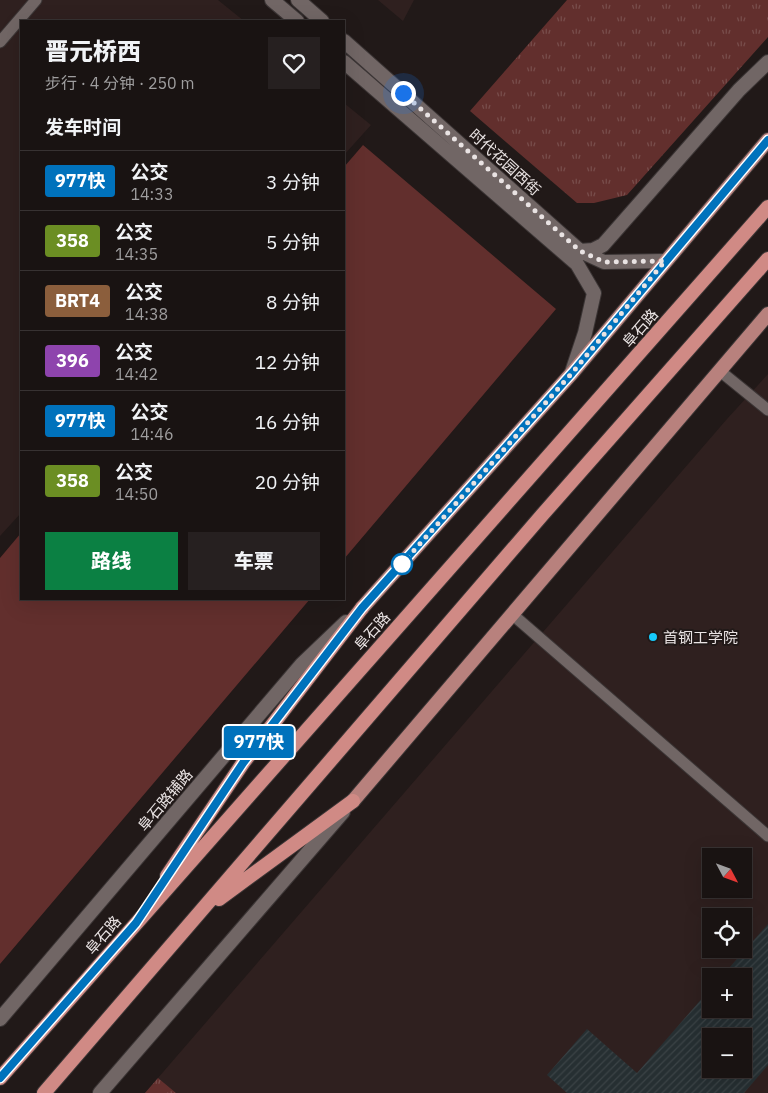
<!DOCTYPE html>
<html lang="zh">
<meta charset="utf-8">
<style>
:root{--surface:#191312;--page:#262020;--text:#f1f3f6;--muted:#9f9e9f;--line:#373232;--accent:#0b8043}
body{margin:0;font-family:"IBM Plex Sans","Noto Sans SC",sans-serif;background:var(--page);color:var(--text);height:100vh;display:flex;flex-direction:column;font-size:19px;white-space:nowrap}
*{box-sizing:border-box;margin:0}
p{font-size:16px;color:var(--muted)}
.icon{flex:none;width:28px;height:28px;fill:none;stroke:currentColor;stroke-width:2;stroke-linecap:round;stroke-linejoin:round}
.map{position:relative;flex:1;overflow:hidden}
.drawer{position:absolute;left:20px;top:20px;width:325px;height:580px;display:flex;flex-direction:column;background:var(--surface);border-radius:0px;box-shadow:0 5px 20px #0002,0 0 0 1px var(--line)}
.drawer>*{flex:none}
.badge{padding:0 10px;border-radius:4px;font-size:18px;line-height:32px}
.needle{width:32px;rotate:131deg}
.fabs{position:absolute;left:702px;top:848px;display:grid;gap:10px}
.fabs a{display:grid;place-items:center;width:50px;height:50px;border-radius:0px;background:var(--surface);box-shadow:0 5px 20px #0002,0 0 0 1px var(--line);font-size:25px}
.you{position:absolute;width:25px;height:25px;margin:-12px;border:4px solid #fff;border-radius:50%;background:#1a73e8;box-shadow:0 0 0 8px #1a73e833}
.map>.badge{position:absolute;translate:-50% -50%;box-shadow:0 0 0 2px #fff}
h2{padding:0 25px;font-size:19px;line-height:45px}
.round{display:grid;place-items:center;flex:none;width:52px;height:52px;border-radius:0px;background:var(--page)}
.head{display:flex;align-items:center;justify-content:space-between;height:85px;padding:0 25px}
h1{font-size:24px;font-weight:800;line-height:38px}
.primary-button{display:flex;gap:10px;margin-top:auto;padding:10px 25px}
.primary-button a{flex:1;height:58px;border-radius:0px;background:var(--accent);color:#fff;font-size:20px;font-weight:800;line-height:58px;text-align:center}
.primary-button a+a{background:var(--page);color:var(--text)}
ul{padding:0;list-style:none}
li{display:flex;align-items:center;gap:15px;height:60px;padding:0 25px;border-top:1px solid var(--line)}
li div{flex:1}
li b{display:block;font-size:19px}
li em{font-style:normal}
li .badge{min-width:55px;font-weight:700;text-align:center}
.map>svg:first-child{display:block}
.built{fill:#2f201f;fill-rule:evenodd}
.grass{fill:url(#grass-tufts)}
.pitch{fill:#622f2d}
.building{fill:url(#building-hatch);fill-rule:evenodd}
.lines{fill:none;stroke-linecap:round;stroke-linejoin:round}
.service-casing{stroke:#3b3535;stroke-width:13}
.tertiary-casing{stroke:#3b3535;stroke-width:16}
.secondary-casing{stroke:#3b3535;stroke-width:16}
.primary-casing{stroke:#3b3535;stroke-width:16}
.trunk-casing{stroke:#3b3535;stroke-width:16}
.service{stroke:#716665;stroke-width:11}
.tertiary{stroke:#716665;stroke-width:14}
.secondary{stroke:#716665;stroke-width:14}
.primary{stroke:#b8817d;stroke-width:14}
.trunk{stroke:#d08a85;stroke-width:14}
.line-casing{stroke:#fff;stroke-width:11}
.line{stroke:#0072bc;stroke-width:8}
.walk{stroke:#e9e3e3;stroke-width:5;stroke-dasharray:0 9}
.stop-dot{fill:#fff;stroke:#0072bc;stroke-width:2.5}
.poi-dot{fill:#16cafb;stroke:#211918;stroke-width:2}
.labels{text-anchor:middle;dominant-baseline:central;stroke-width:4;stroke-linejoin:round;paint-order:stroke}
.street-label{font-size:15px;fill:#e9e3e3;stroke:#211918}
.poi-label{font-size:15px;fill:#e9e3e3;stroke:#211918;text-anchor:start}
</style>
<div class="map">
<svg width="768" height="1093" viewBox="0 0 768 1093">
<defs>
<pattern id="grass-tufts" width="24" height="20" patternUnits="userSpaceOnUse" patternTransform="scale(1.25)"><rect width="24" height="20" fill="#622f2d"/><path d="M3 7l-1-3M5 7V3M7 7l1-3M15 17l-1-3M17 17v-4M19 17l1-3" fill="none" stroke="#784d4b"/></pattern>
<pattern id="building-hatch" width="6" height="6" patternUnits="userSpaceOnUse" patternTransform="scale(1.25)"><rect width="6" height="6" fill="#262f32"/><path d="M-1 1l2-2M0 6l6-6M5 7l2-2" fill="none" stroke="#3b4346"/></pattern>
</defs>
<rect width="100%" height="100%" fill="#211918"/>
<path class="built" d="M 0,0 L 218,0 L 244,21 L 21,21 L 21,513 L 0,536 Z
M 378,0 L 414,0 L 403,21 Z
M 344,103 L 371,125 L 344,155 Z
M 768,374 L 768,1093 L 145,1093 L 727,419 ZM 711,856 L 744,856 L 744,889 L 711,889 ZM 711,916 L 744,916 L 744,949 L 711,949 ZM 711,976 L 744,976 L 744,1009 L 711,1009 ZM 711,1036 L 744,1036 L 744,1069 L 711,1069 Z"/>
<path class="grass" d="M 567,0 L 768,0 L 768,37 L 627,195 L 594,203 L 577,203 L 470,111 Z
M 158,1078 L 176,1093 L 145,1093 Z"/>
<path class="pitch" d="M 363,145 L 556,309 L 344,559 L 344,167 Z
M 21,533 L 21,599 L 310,599 L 0,964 L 0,558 Z"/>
<path class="building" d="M 768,924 L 768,1065 L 744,1093 L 567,1093 L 547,1075 L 587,1029 L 637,1073 L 711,988 L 711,1009 L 744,1009 L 744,976 L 722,976 ZM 711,1036 L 744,1036 L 744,1069 L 711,1069 Z"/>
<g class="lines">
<defs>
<path id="service" d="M 0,42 L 36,0
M 720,371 L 768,410
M 512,614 L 768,836"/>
<path id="tertiary" d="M 272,0 L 297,21
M 298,0 L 322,21
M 344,41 L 580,251 L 604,262 L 665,261
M 344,62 L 577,264 L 594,293 L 585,333 L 572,372
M 580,251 L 593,250 L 603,245 L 739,90 L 768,62
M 0,1019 L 302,664 L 346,622"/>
<path id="secondary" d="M 100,1093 L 343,812"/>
<path id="primary" d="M 362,608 L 572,373 L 768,140
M 353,801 L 768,314"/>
<path id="trunk" d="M 167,876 L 243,763 L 362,608
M 219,899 L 353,801
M 0,1078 L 768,207
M 44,1093 L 543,514 L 768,259"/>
</defs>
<use href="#service" class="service-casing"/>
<use href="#tertiary" class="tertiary-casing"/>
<use href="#secondary" class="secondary-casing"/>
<use href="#primary" class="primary-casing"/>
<use href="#trunk" class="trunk-casing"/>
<use href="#service" class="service"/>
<use href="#tertiary" class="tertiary"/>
<use href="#secondary" class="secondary"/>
<use href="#primary" class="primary"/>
<use href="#trunk" class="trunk"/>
</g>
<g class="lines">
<defs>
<path id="line" d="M 0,1078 L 136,923 L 243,763 L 362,608 L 572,373 L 768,140"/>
</defs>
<use href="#line" class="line-casing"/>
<use href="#line" class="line"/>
<path class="walk" d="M 402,564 L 572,373 L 665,261 L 604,262 L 580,251 L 403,93"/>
</g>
<circle class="stop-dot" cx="402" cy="564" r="10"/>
<circle class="poi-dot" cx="653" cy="637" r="5"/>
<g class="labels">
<g class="street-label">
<text transform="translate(505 162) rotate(42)">时代花园西街</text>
<text transform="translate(640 328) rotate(-49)">阜石路</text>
<text transform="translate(372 631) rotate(-48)">阜石路</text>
<text transform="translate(165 800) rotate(-50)">阜石路辅路</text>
<text transform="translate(103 935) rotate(-49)">阜石路</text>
</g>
<g class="poi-label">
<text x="663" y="637">首钢工学院</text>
</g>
</g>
</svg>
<div class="fabs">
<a><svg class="needle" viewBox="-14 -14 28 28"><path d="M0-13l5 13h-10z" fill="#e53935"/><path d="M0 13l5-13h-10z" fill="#9f9e9f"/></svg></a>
<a><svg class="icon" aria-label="locate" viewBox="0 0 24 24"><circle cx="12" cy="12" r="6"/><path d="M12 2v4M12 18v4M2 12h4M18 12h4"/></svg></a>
<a>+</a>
<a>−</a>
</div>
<div class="you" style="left:403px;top:93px"></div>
<b class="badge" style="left:259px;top:742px;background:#0072bc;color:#fff">977快</b>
<section class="drawer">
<div class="head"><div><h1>晋元桥西</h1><p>步行 · 4 分钟 · 250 m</p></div><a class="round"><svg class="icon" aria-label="heart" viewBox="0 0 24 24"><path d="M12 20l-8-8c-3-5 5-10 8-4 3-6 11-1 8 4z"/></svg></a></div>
<h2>发车时间</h2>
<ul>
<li><span class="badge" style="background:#0072bc;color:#fff">977快</span><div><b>公交</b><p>14:33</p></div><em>3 分钟</em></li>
<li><span class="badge" style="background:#6b8e23;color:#fff">358</span><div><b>公交</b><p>14:35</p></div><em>5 分钟</em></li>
<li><span class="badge" style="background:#8b5e3c;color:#fff">BRT4</span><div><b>公交</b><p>14:38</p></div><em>8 分钟</em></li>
<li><span class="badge" style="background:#8e44ad;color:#fff">396</span><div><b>公交</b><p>14:42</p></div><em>12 分钟</em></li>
<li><span class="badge" style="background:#0072bc;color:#fff">977快</span><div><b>公交</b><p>14:46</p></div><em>16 分钟</em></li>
<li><span class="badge" style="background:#6b8e23;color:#fff">358</span><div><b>公交</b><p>14:50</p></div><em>20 分钟</em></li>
</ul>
<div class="primary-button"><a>路线</a><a>车票</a></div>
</section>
</div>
